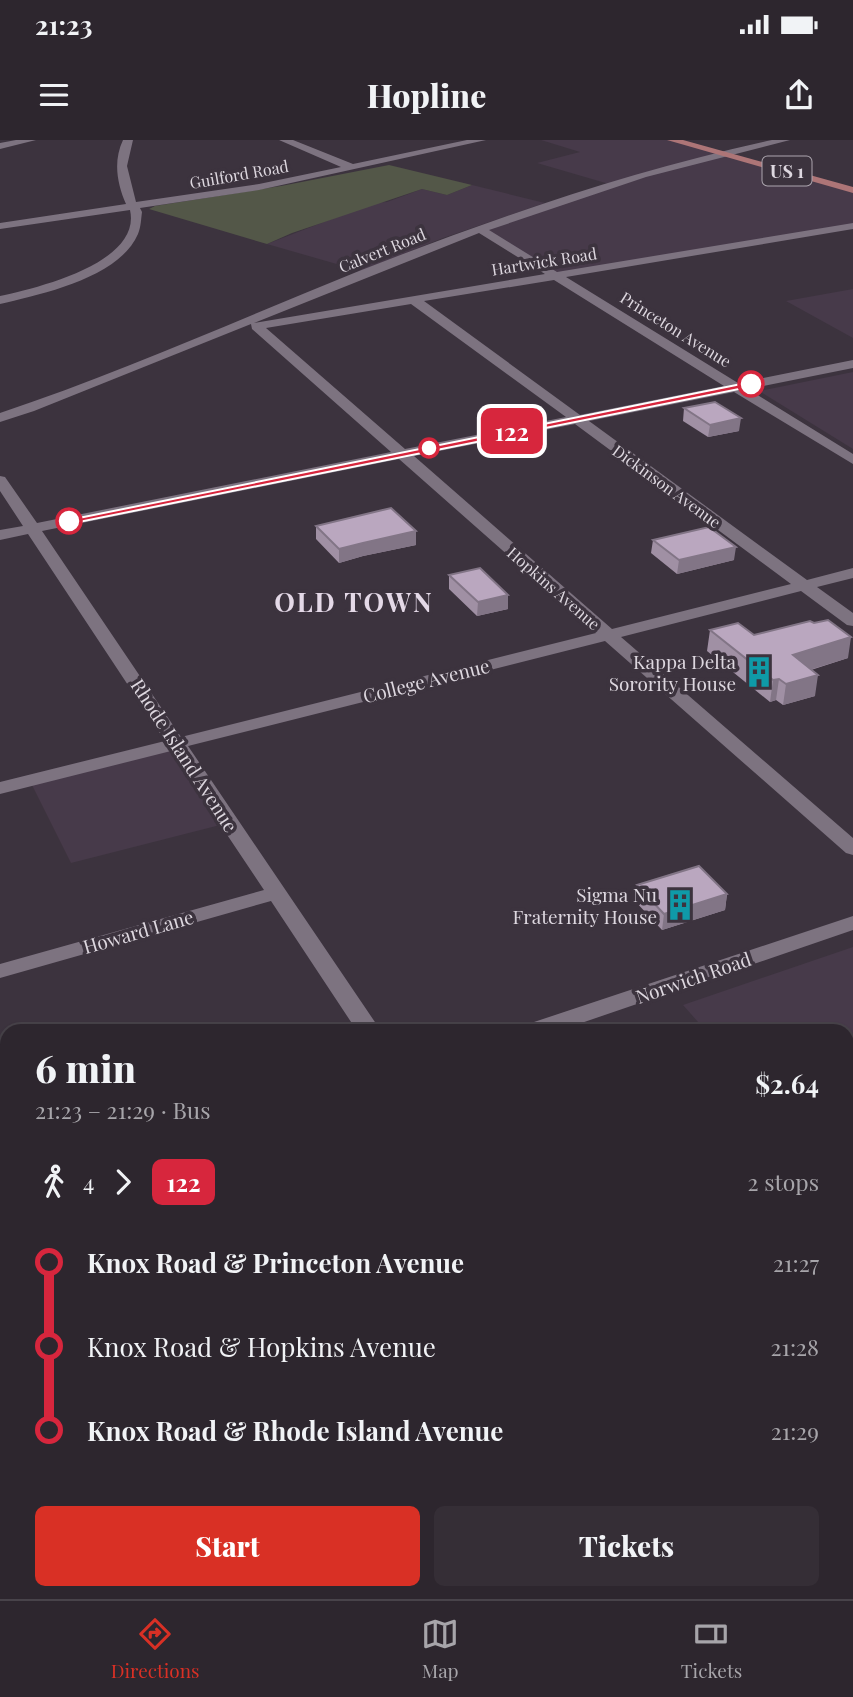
<!DOCTYPE html>
<meta charset="utf-8">
<style>
:root{--surface:#2d262e;--page:#352e36;--text:#f1f3f6;--muted:#a7a5aa;--line:#48434a;--accent:#d93025}
body{margin:0;font-family:"Playfair Display",serif;background:var(--page);color:var(--text);height:100vh;display:flex;flex-direction:column;font-size:26px;white-space:nowrap}
*{box-sizing:border-box;margin:0}
p{font-size:23px;color:var(--muted)}
.icon{flex:none;width:38px;height:38px;fill:none;stroke:currentColor;stroke-width:2;stroke-linecap:round;stroke-linejoin:round}
.map{position:relative;flex:1;overflow:hidden}
.details{position:absolute;left:0px;top:884px;width:854px;height:576px;display:flex;flex-direction:column;background:var(--surface);border-radius:21px 21px 0 0;box-shadow:0 2px 5px #0004,0 0 0 2px var(--line)}
.details>*{flex:none}
.badge{padding:0 14px;border-radius:10px;font-size:24px;line-height:46px}
.map>.badge{position:absolute;translate:-50% -50%;box-shadow:0 0 0 4px #fff}
.legs{display:flex;align-items:center;gap:10px;height:77px;padding:0 35px;font-size:23px}
.legs p{margin-inline-start:auto}
.summary{display:flex;align-items:center;justify-content:space-between;height:119px;padding:0 35px}
h1{font-size:38px;font-weight:800;line-height:52px}
.cta{display:flex;gap:14px;margin-top:auto;padding:14px 35px}
.cta a{flex:1;height:80px;border-radius:10px;background:var(--accent);color:#fff;font-size:28px;font-weight:800;line-height:80px;text-align:center}
.cta a+a{background:var(--page);color:var(--text)}
ul{padding:0 35px;list-style:none}
li{display:flex;align-items:center;gap:24px;height:84px;font-size:26px}
li i{display:grid;place-items:center;width:10px;height:100%;margin:0 9px;background:currentColor}
li i::after{content:'';width:18px;height:18px;margin:-9px;border:5px solid;border-radius:50%;background:var(--surface)}
li p{margin-inline-start:auto}
li:first-child i{background:linear-gradient(#0000 50%,currentColor 0)}
li:last-child i{background:linear-gradient(currentColor 50%,#0000 0)}
.status{display:flex;justify-content:space-between;align-items:center;height:49px;padding:0 35px;background:var(--surface);direction:ltr}
.status svg{height:19px;fill:currentColor}
header{display:flex;justify-content:space-between;align-items:center;height:91px;padding:0 35px;background:var(--surface);font-size:32px;font-weight:800}
.menu{display:flex;justify-content:space-around;align-items:center;height:98px;border-top:2px solid var(--line);background:var(--surface);font-size:19px;color:var(--muted)}
.menu a{display:grid;justify-items:center;gap:4px}
.menu .current{color:var(--accent)}
.map>svg:first-child{display:block}
.built{fill:#473a4a}
.green{fill:#535748}
.lines{fill:none;stroke-linecap:round;stroke-linejoin:round}
.minor{fill:#7d7380;fill-rule:evenodd}
.major{fill:#ad7577;fill-rule:evenodd}
.wall{fill:#a090a4}
.shaded-wall{fill:#827586}
.building{fill:#baa7bf;stroke:#827586;stroke-width:2}
.line-1{fill:#d7263d;stroke:#fff;stroke-width:2}
.stop-1-dot{fill:#fff;stroke:#d7263d;stroke-width:3.5}
.labels{text-anchor:middle;dominant-baseline:central;stroke-width:7;stroke-linejoin:round;paint-order:stroke}
.far-street-label{font-size:16px;fill:#ddd7df;stroke:#3c333e}
.shield{fill:#3c333e;stroke:#ada6af;stroke-width:2}
.shield-label{font-size:18px;font-weight:bold;fill:#ddd7df}
.poi-label{font-size:19px;fill:#ddd7df;stroke:#3c333e;text-anchor:end}
.street-label{font-size:19px;fill:#ddd7df;stroke:#3c333e}
.district-label{font-size:26px;font-weight:bold;letter-spacing:2px;fill:#e4d9e7;stroke:#3c333e}
</style>
<div class="status"><b>21:23</b><svg viewBox="0 0 49 12"><path d="M0 12V9h3v3zM5 12V6h3v6zM10 12V3h3v9zM15 12V0h3v12zM26 1h20v11H26zM47 4h2v5h-2z"/></svg></div>
<header><svg class="icon" aria-label="menu" viewBox="0 0 24 24"><path d="M4 6h16M4 12h16M4 18h16"/></svg>Hopline<svg class="icon" aria-label="share" viewBox="0 0 24 24"><path d="M12 15V3M7 8l5-5 5 5M5 13v7h14v-7"/></svg></header>
<div class="map">
<svg width="853" height="1459" viewBox="0 0 853 1459">
<rect width="100%" height="100%" fill="#3c333e"/>
<path class="built" d="M 541,0 L 672,0 L 853,50 L 853,86 L 555,136 L 480,89 L 609,44 L 537,23 L 580,12 Z
M 472,45 L 545,63 L 443,98 L 361,131 L 267,104 L 373,63 L 387,62 L 422,49 L 447,55 Z
M 853,149 L 853,198 L 786,161 Z
M 853,232 L 853,309 L 759,251 Z
M 178,604 L 228,683 L 71,723 L 29,639 Z
M 853,807 L 853,1053 L 847,1046 L 847,891 L 706,891 L 683,865 Z
M 853,1138 L 853,1459 L 805,1459 L 800,1453 L 847,1452 L 847,1140 Z"/>
<path class="green" d="M 389,25 L 472,45 L 447,55 L 422,49 L 292,93 L 267,104 L 149,69 L 155,66 L 281,46 Z"/>
<g class="lines">
<path class="minor" d="M 16,0 L 36,0 L 0,9 L 0,3 Z
M 123,0 L 133,0 L 127,26 L 136,62 L 259,44 L 341,27 L 279,0 L 293,0 L 353,24 L 467,0 L 486,0 L 259,50 L 140,68 L 142,72 C 141,79 141,87 138,94 C 119,138 42,154 0,164 L 0,156 C 37,148 142,123 130,70 L 0,89 L 0,83 L 126,64 C 117,44 113,21 123,0 Z
M 772,0 L 790,0 L 646,37 L 489,90 L 557,132 L 853,83 L 853,89 L 566,137 L 738,243 L 853,220 L 853,228 L 748,249 L 853,314 L 853,324 L 734,252 L 589,281 L 807,440 L 853,428 L 853,438 L 817,447 L 853,473 L 853,486 L 847,485 L 801,451 L 621,497 L 853,698 L 853,715 L 846,713 L 605,501 L 188,606 L 381,891 L 357,891 L 271,761 L 0,838 L 0,824 L 264,750 L 171,611 L 0,654 L 0,642 L 165,601 L 28,394 L 0,400 L 0,390 L 23,386 L 0,351 L 0,336 L 5,337 L 37,383 L 391,312 L 252,189 L 251,184 L 34,271 L 0,282 L 0,273 C 122,232 240,179 359,131 C 494,78 630,31 772,0 ZM 479,93 L 545,134 L 254,183 ZM 554,140 L 724,246 L 580,275 L 424,161 ZM 411,164 L 566,277 L 405,309 L 266,188 ZM 575,284 L 791,444 L 612,489 L 414,316 ZM 399,319 L 596,493 L 181,597 L 42,391 Z
M 853,776 L 853,790 L 558,891 L 521,891 L 525,885 Z
M 7,1057 L 7,1077 L 0,1079 L 0,1059 Z
M 167,1452 L 199,1452 L 202,1459 L 170,1459 Z
M 741,1452 L 774,1452 L 777,1459 L 744,1459 Z"/>
<path class="major" d="M 667,0 L 683,0 L 853,47 L 853,53 Z"/>
</g>
<path class="wall" d="M 684,268 L 739,291 L 708,297 L 683,281 Z
M 316,386 L 416,391 L 416,405 L 363,416 L 339,423 L 316,399 Z
M 653,400 L 734,420 L 677,434 L 651,413 Z
M 449,435 L 508,455 L 508,469 L 477,476 L 449,449 Z
M 814,483 L 848,518 L 811,530 L 815,556 L 783,565 L 776,560 L 770,562 L 707,511 L 710,490 L 754,495 Z
M 637,745 L 727,754 L 725,770 L 662,790 L 635,761 Z"/>
<path class="shaded-wall" d="M 741,278 L 739,291 L 708,297 L 710,285 Z
M 416,391 L 416,405 L 363,416 L 339,423 L 339,409 L 363,403 Z
M 736,407 L 734,420 L 677,434 L 679,420 Z
M 508,455 L 508,469 L 477,476 L 478,462 Z
M 851,497 L 848,518 L 790,536 L 793,515 Z
M 818,535 L 815,556 L 783,565 L 786,544 Z
M 779,539 L 776,560 L 770,562 L 773,540 Z
M 727,754 L 725,770 L 662,790 L 664,774 Z"/>
<path class="building" d="M 715,262 L 741,278 L 710,285 L 684,268 Z
M 391,368 L 416,391 L 363,403 L 339,409 L 316,386 Z
M 709,387 L 736,407 L 679,420 L 653,400 Z
M 480,428 L 508,455 L 478,462 L 449,435 Z
M 828,480 L 851,497 L 793,515 L 818,535 L 786,544 L 779,539 L 773,540 L 710,490 L 738,483 L 754,495 L 810,481 L 814,483 Z
M 699,726 L 727,754 L 664,774 L 637,745 Z"/>
<path class="line-1" d="M 751,242 L 754,242 L 754,246 L 69,384 L 64,381 Z"/>
<defs>
<symbol id="building-bare" viewBox="-9 -9 18 18"><path d="M-4-6H4V6H1V3H-1V6H-4ZM-2.5-4.3h1.7v1.8h-1.7ZM.8-4.3h1.7v1.8H.8ZM-2.5-1h1.7V.8h-1.7ZM.8-1h1.7V.8H.8Z" fill="#0f9aa8" stroke="#3c333e" stroke-width="2.5" paint-order="stroke"/></symbol>
</defs>
<g fill-rule="evenodd">
<use href="#building-bare" x="737" y="510" width="44" height="44"/>
<use href="#building-bare" x="658" y="743" width="44" height="44"/>
</g>
<g class="stop-1-dot">
<circle cx="751" cy="244" r="12"/>
<circle cx="429" cy="308" r="9"/>
<circle cx="69" cy="381" r="12"/>
</g>
<g class="labels">
<g class="far-street-label">
<text transform="translate(239 34) rotate(-10)">Guilford Road</text>
<text transform="translate(382 110) rotate(-22)">Calvert Road</text>
<text transform="translate(544 121) rotate(-9)">Hartwick Road</text>
<text transform="translate(676 189) rotate(32)">Princeton Avenue</text>
<text transform="translate(667 346) rotate(36)">Dickinson Avenue</text>
<text transform="translate(554 448) rotate(41)">Hopkins Avenue</text>
</g>
<rect class="shield" x="762.5" y="16.5" width="49" height="29" rx="5"/>
<g class="shield-label">
<text x="787" y="31">US 1</text>
</g>
<g class="poi-label">
<text x="736" y="521">Kappa Delta<tspan x="736" dy="22">Sorority House</tspan></text>
<text x="657" y="754">Sigma Nu<tspan x="657" dy="22">Fraternity House</tspan></text>
</g>
<g class="street-label">
<text transform="translate(426 540) rotate(-14)">College Avenue</text>
<text transform="translate(185 615) rotate(57)">Rhode Island Avenue</text>
<text transform="translate(138 791) rotate(-16)">Howard Lane</text>
<text transform="translate(693 837) rotate(-19)">Norwich Road</text>
</g>
<g class="district-label">
<text x="354" y="461">OLD TOWN</text>
</g>
</g>
</svg>
<b class="badge" style="left:512px;top:291px;background:#d7263d;color:#fff">122</b>
<section class="details">
<div class="summary"><div><h1>6 min</h1><p>21:23 – 21:29 · Bus</p></div><b>$2.64</b></div>
<div class="legs"><svg class="icon" aria-label="walk" viewBox="0 0 24 24"><circle cx="13" cy="4" r="2"/><path d="M13 8l-2 6 4 7M11 14l-3 7M7 12l3-4h3l4 4"/></svg>4<svg class="icon" aria-label="forward" viewBox="0 0 24 24"><path d="M9 5l7 7-7 7"/></svg><b class="badge" style="background:#d7263d;color:#fff">122</b><p>2 stops</p></div>
<ul>
<li><i style="color:#d7263d"></i><b>Knox Road &amp; Princeton Avenue</b><p>21:27</p></li>
<li><i style="color:#d7263d"></i><span>Knox Road &amp; Hopkins Avenue</span><p>21:28</p></li>
<li><i style="color:#d7263d"></i><b>Knox Road &amp; Rhode Island Avenue</b><p>21:29</p></li>
</ul>
<div class="cta"><a>Start</a><a>Tickets</a></div>
</section>
</div>
<nav class="menu">
<a class="current"><svg class="icon" aria-label="directions" viewBox="0 0 24 24"><path d="M12 3l9 9-9 9-9-9zM9 14v-3h6M13 9l2 2-2 2"/></svg>Directions</a>
<a><svg class="icon" aria-label="map" viewBox="0 0 24 24"><path d="M3 6l6-2 6 2 6-2v14l-6 2-6-2-6 2zM9 4v14M15 6v14"/></svg>Map</a>
<a><svg class="icon" aria-label="tickets" viewBox="0 0 24 24"><path d="M3 7h18v10H3zM15 7v10"/></svg>Tickets</a>
</nav>
